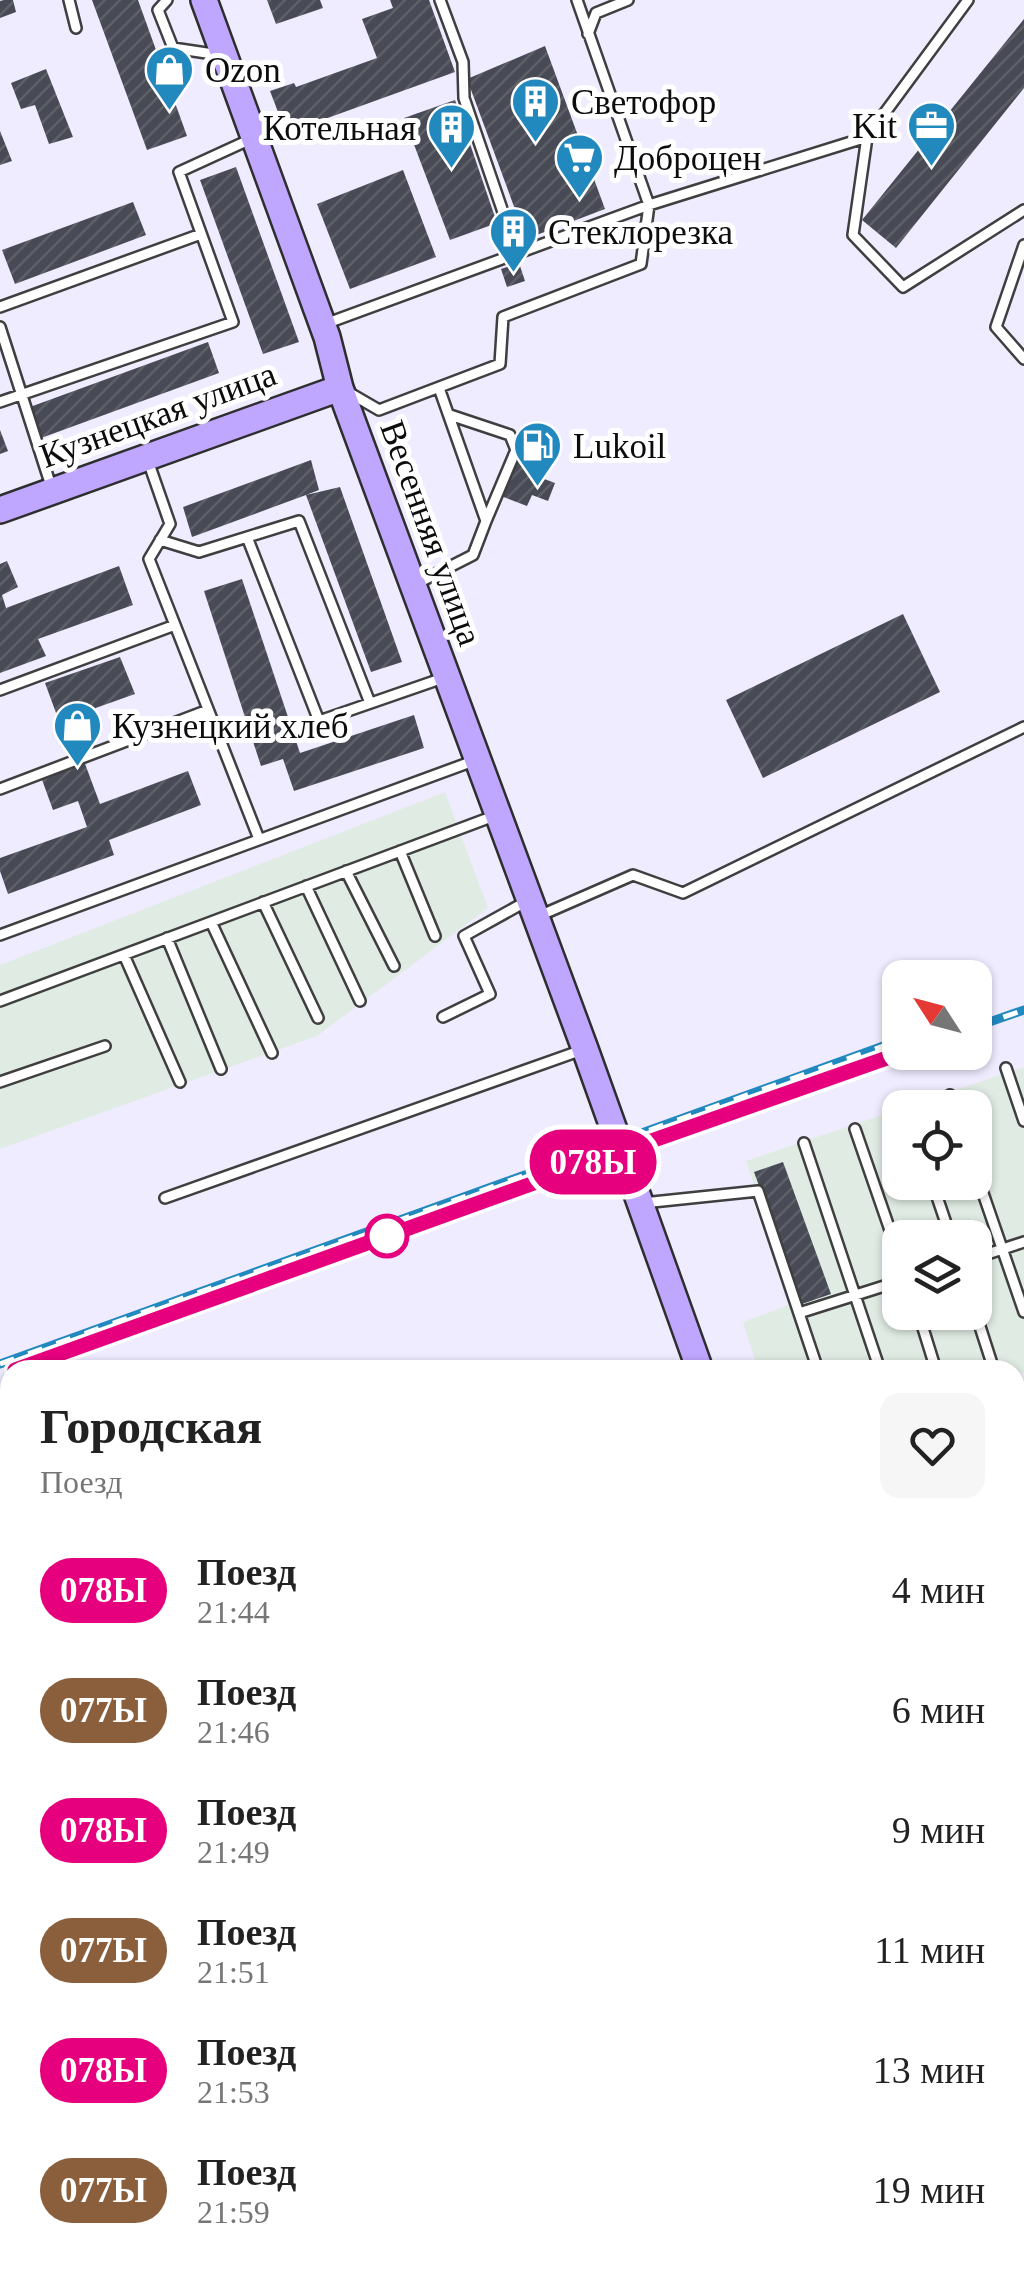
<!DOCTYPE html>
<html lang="ru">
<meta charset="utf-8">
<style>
:root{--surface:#fff;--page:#f6f6f6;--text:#222;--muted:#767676}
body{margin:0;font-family:"Times New Roman",serif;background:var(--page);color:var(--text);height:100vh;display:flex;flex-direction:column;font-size:38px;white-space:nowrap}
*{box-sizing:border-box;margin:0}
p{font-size:32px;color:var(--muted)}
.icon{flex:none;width:55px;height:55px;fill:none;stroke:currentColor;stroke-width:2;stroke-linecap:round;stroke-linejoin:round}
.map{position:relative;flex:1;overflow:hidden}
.sheet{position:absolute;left:0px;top:1360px;width:1025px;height:912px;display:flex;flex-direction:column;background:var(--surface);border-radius:30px 30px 0 0;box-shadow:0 2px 8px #0004}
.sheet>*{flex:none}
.badge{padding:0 20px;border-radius:32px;font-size:35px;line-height:65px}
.needle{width:65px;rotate:306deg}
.fabs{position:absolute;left:882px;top:960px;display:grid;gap:20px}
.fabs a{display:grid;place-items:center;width:110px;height:110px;border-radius:20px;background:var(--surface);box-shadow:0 2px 8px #0004;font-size:50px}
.map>.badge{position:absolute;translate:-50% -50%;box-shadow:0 0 0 5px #fff}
.round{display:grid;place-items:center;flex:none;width:105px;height:105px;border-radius:20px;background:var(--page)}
.summary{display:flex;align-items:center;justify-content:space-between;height:170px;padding:0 40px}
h1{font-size:48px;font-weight:600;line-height:75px}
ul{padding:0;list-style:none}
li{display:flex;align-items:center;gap:30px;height:120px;padding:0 40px}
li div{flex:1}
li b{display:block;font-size:38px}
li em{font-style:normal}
li .badge{min-width:110px;font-weight:700;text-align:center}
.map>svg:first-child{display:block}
.industrial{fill:#e0ece3;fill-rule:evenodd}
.building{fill:url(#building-hatch)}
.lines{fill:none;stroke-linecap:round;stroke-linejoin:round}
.lane-casing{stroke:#3f3f3f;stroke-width:14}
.street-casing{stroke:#3f3f3f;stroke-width:22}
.secondary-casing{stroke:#2e2e2e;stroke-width:30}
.lane{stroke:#fff;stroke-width:9}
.street{stroke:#fff;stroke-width:18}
.secondary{stroke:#bfa7ff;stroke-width:25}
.rail-casing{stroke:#2289bf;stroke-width:9}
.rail{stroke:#fff;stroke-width:5;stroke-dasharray:15;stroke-linecap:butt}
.line-casing{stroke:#fff;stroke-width:22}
.line{stroke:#e6007e;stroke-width:15}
.stop-dot{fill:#fff;stroke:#e6007e;stroke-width:5}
.labels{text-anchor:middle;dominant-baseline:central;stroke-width:10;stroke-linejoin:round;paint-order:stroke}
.poi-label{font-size:35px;fill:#0c0c0c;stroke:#fff;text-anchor:start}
.street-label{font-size:35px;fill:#0c0c0c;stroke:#fff}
</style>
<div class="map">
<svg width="1024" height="2271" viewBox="0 0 1024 2271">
<defs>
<pattern id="building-hatch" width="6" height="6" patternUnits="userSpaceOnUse" patternTransform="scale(2.5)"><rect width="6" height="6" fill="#484b55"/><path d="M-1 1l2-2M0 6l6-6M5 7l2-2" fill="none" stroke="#5e6068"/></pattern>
</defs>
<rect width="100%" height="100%" fill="#efecff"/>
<path class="industrial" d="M 445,792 L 488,908 L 317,1036 L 0,1149 L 0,965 Z
M 1024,1067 L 1024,1372 L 1015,1376 L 1015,1370 L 758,1370 L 743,1322 L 794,1303 L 746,1161 L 900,1109 L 900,1182 L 975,1182 L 975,1108 L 904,1107 ZM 900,1238 L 975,1238 L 975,1312 L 900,1312 Z
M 1024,1434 L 1024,2271 L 0,2271 L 0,1818 L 10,1814 L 10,2262 L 1015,2262 L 1015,1438 Z"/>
<path class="building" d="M 4,0 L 13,0 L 16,12 L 0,18 L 0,1 Z
M 92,0 L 138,0 L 187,136 L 147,150 Z
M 267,0 L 320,0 L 323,8 L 276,24 Z
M 390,0 L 429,0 L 455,72 L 286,133 L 270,91 L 294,83 L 296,87 L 377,58 L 362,19 L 393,8 Z
M 1024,19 L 1024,88 L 896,248 L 862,220 Z
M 545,46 L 605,209 L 526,239 L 467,79 Z
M 46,69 L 73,137 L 49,144 L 35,105 L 21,109 L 11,83 Z
M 455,100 L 497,223 L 450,240 L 404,118 Z
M 0,131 L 12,161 L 0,165 Z
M 236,167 L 299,342 L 263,354 L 200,180 Z
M 403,170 L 436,257 L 350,289 L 317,204 Z
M 133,202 L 146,235 L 15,284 L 2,250 Z
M 519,263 L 525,281 L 507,287 L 501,269 Z
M 208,342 L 219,373 L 41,438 L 30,407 Z
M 0,430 L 8,451 L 0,454 Z
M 517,454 L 544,465 L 539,477 L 555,483 L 548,501 L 532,495 L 527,506 L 501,496 Z
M 311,460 L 319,490 L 306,495 L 340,487 L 402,662 L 371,672 L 306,495 L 192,537 L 183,507 Z
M 7,561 L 18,587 L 2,595 L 6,608 L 119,566 L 133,605 L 38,639 L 46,656 L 0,673 L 0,564 Z
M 242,579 L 300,753 L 414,715 L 424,748 L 294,791 L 283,759 L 261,766 L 204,591 Z
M 903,614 L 940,692 L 763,778 L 726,700 Z
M 120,657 L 135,694 L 59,721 L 45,683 Z
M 84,761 L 100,804 L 188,771 L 201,805 L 109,840 L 114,855 L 8,894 L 0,871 L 0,858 L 87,827 L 78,801 L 53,810 L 41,777 Z
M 783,1162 L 831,1294 L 802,1304 L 754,1172 Z
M 1024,1891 L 1024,2021 L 1015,2011 L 1015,1899 Z"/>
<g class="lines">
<defs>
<path id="lane" d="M 69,0 L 76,28
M 167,0 L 158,10 L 173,48 L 220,55
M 440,0 L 463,62 L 464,98 L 517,253
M 588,34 L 596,13 L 628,0
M 867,137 L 853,235 L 903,287 L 1024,210
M 1024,245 L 996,327 L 1024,359
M 0,307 L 201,234
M 325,324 L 649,205 L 867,137 L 968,0
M 0,327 L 51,486
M 348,392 L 379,410 L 500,364 L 503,317 L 641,264 L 649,205 L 577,0
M 0,402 L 233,322 L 179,172 L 251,139
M 450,415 L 510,435 L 516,450 L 486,521
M 247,537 L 319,721 L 446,677
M 160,540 L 199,552 L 299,521 L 370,703
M 416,584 L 473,555 L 486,521 L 439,388
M 175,625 L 259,839
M 0,690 L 175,625 L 149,559 L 170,524 L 147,458
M 0,789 L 208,710
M 400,851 L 435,936
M 346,871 L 394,966
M 306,886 L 360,1001
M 263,902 L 318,1018
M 539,916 L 633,875 L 683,893 L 1024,727
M 211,922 L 272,1053
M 0,935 L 476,760
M 167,938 L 221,1069
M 124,955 L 180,1082
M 0,1001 L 494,816
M 443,1017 L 490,994 L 464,936 L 527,901
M 1006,1068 L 1024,1121
M 0,1082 L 105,1046
M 950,1095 L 954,1108
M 905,1104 L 907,1108
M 855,1129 L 900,1259
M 804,1143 L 880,1370
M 975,1170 L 1024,1312
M 932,1182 L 951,1238
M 165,1198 L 582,1050
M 643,1203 L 758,1191 L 818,1370
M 975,1258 L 1024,1242
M 975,1311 L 994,1370
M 918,1312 L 936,1370
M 799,1313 L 900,1281
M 1015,1551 L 1024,1546
M 0,1907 L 10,1936
M 0,1956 L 10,1942
M 430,2262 L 437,2271
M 829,2271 L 839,2262
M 970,2271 L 972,2262"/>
<path id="street" d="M 0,1773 L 10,1769"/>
<path id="secondary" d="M 204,0 L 327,337 L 340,388 L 585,1049 L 700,1370
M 0,510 L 340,388
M 1015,1421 L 1024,1417"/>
</defs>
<use href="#lane" class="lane-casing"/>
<use href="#street" class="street-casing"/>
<use href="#secondary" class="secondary-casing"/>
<use href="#lane" class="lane"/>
<use href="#street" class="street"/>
<use href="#secondary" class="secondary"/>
<defs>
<path id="rail" d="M 975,1027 L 1024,1010
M 0,1364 L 900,1040
M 1015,1751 L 1024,1749
M 0,2054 L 10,2047
M 347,2271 L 356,2262"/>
</defs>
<use href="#rail" class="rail-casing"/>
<use href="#rail" class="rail"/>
</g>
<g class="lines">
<defs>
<path id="line" d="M 15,1370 L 620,1152 L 904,1052"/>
</defs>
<use href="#line" class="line-casing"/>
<use href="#line" class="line"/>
</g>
<defs>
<symbol id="shop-pin" viewBox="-11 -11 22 30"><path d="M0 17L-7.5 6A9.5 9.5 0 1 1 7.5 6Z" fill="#2289bf" stroke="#fff"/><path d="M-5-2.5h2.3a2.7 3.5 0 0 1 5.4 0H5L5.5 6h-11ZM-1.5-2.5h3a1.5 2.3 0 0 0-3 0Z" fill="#fff"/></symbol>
<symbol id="building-pin" viewBox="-11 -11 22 30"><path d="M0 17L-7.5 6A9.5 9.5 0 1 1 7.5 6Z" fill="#2289bf" stroke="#fff"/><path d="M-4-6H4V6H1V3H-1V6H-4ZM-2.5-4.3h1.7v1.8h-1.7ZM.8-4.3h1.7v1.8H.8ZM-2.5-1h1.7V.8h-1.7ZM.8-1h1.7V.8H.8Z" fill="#fff"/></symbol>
<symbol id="office-pin" viewBox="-11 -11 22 30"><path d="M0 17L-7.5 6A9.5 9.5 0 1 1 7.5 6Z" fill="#2289bf" stroke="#fff"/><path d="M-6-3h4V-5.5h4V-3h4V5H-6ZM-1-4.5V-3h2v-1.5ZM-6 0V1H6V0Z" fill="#fff"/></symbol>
<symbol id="supermarket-pin" viewBox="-11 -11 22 30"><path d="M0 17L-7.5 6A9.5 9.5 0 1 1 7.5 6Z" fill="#2289bf" stroke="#fff"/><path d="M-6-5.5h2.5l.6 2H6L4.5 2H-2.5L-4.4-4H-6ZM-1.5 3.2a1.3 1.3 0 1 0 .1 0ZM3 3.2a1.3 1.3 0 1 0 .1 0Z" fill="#fff"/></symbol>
<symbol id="fuel-pin" viewBox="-11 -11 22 30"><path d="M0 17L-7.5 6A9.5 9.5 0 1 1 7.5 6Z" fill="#2289bf" stroke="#fff"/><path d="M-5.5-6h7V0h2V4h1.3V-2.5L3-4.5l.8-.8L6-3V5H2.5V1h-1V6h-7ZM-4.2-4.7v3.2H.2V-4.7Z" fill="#fff"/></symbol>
</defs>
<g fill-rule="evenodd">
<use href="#shop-pin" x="142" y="42" width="55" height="75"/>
<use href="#building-pin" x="508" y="74" width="55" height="75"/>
<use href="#office-pin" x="904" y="98" width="55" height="75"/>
<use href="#building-pin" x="424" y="100" width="55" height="75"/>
<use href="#supermarket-pin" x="552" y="130" width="55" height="75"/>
<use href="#building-pin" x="486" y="204" width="55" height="75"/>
<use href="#fuel-pin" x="510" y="418" width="55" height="75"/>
<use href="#shop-pin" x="50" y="698" width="55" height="75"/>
</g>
<circle class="stop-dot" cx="387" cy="1236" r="20"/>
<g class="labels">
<g class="poi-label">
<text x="205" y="70">Ozon</text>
<text x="571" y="102">Светофор</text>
<text x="897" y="126" text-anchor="end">Kit</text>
<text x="416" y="128" text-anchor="end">Котельная</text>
<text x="614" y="158">Доброцен</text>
<text x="548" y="232">Стеклорезка</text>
<text x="573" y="446">Lukoil</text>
<text x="112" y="726">Кузнецкий хлеб</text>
</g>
<g class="street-label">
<text transform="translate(158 415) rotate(-20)">Кузнецкая улица</text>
<text transform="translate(431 533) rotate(70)">Весенняя улица</text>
</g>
</g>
</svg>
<div class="fabs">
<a><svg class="needle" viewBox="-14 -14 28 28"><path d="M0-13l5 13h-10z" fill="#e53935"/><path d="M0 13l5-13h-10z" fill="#767676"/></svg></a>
<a><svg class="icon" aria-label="locate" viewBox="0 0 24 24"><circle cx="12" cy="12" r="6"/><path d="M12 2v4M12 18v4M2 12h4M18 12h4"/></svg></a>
<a><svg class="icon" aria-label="layers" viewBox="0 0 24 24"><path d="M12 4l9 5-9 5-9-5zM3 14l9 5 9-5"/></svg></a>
</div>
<b class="badge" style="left:593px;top:1162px;background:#e6007e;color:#fff">078Ы</b>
<section class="sheet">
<div class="summary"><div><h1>Городская</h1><p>Поезд</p></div><a class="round"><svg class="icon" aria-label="heart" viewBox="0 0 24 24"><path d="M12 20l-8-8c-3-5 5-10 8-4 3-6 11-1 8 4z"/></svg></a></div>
<ul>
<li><span class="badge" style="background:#e6007e;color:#fff">078Ы</span><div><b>Поезд</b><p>21:44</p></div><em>4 мин</em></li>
<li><span class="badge" style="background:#8b5e3c;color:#fff">077Ы</span><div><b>Поезд</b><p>21:46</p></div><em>6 мин</em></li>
<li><span class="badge" style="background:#e6007e;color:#fff">078Ы</span><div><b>Поезд</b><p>21:49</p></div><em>9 мин</em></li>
<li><span class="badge" style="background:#8b5e3c;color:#fff">077Ы</span><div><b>Поезд</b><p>21:51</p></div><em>11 мин</em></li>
<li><span class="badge" style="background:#e6007e;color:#fff">078Ы</span><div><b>Поезд</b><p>21:53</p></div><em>13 мин</em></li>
<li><span class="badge" style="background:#8b5e3c;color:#fff">077Ы</span><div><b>Поезд</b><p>21:59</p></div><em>19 мин</em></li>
</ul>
</section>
</div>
